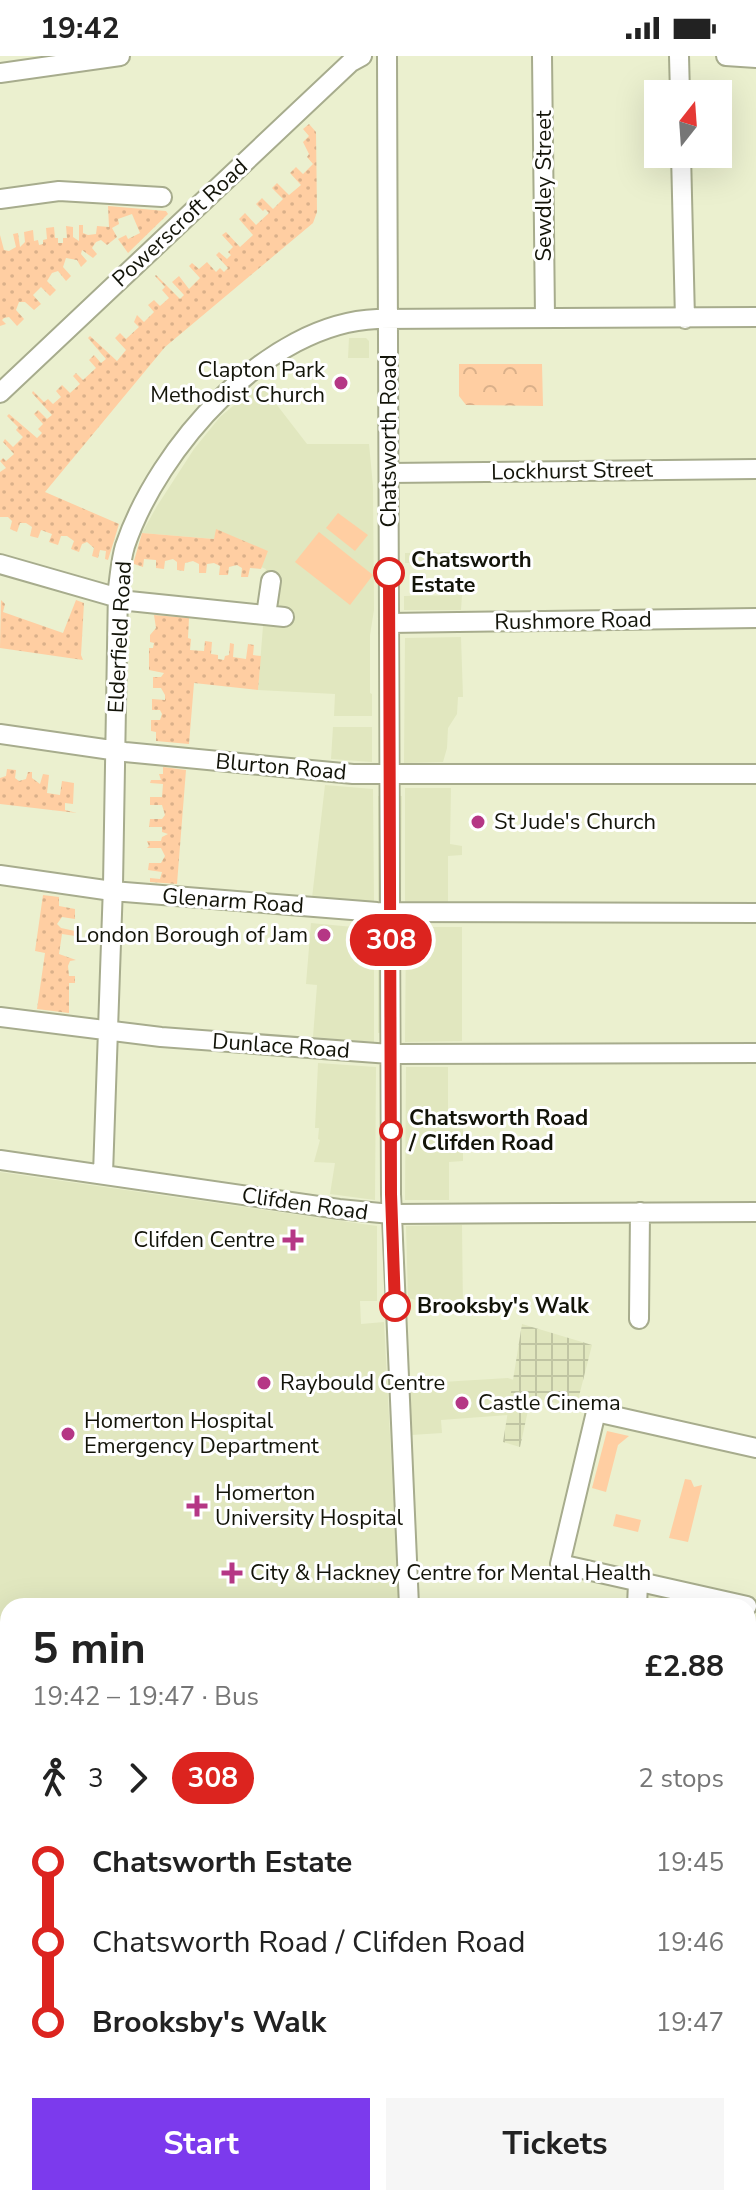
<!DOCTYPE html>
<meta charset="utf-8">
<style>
:root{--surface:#fff;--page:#f6f6f6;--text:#222;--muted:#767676;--accent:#7c3aed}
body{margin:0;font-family:"Nunito Sans",sans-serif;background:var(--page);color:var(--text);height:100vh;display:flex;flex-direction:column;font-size:30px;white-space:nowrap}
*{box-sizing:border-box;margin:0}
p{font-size:26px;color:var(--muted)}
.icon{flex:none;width:44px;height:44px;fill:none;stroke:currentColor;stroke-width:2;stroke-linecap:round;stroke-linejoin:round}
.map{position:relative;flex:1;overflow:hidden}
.panel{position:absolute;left:0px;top:1542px;width:756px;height:608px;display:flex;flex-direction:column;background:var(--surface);border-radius:24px 24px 0 0;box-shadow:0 8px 32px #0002}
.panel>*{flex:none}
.badge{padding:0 16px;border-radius:26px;font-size:28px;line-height:52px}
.needle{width:52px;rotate:17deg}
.tools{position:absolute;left:644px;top:24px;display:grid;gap:16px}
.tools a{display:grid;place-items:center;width:88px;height:88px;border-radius:0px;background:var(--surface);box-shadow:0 8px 32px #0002;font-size:40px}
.map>.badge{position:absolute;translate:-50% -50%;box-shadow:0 0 0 4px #fff}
.legs{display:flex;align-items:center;gap:12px;height:88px;padding:0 32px;font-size:26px}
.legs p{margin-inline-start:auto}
.overview{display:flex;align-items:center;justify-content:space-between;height:136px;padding:0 32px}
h1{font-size:44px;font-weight:700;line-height:60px}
.primary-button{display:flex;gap:16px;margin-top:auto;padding:16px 32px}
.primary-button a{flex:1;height:92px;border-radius:0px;background:var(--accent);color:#fff;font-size:32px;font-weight:700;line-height:92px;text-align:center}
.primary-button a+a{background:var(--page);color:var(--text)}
ul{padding:0 32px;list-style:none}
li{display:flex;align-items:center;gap:28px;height:80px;font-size:30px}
li i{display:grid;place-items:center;width:12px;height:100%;margin:0 10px;background:currentColor}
li i::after{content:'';width:20px;height:20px;margin:-10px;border:6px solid;border-radius:50%;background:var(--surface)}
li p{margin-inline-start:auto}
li:first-child i{background:linear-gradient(#0000 50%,currentColor 0)}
li:last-child i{background:linear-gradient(currentColor 50%,#0000 0)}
.status{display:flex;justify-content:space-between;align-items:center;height:56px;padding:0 40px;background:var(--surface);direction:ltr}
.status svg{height:22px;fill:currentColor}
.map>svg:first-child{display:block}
.built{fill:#e1e7bf}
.industrial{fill:url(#industrial-grid)}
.grass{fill:#ffcea2}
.park{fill:url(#park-crowns)}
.garden{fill:url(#garden-dots)}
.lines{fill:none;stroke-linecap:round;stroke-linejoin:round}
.minor-casing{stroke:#a7ac8d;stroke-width:22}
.highway-casing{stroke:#426b36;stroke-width:30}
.minor{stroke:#fff;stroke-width:18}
.highway{stroke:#5c9a4e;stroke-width:26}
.line-1-casing{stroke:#fff;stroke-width:18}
.line-1{stroke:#dc241f;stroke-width:12}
.poi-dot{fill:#b53785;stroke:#fff;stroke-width:3}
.stop-1-dot{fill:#fff;stroke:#dc241f;stroke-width:4}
.labels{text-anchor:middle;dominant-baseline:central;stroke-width:6;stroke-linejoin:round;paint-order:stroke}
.street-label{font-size:22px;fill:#131409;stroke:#fff}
.poi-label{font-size:22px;fill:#131409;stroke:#fff;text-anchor:start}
.stop-label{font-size:22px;font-weight:bold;fill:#131409;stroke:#fff;text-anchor:start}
</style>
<div class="status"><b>19:42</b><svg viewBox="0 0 49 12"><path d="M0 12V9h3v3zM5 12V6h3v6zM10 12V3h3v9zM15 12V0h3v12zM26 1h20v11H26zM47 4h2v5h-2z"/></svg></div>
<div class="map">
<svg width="756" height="2150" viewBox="0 0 756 2150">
<defs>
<pattern id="industrial-grid" width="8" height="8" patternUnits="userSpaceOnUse" patternTransform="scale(2)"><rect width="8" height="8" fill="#e1e7bf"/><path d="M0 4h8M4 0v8" fill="none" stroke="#c0c5a3"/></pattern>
<pattern id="park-crowns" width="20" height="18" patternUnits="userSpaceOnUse" patternTransform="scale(2)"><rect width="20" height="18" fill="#ffcea2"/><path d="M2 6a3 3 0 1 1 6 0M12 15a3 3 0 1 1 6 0" fill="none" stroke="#dab08a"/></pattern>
<pattern id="garden-dots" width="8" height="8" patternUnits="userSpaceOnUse" patternTransform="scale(2)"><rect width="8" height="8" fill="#ffcea2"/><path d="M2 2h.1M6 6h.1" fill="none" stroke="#dab08a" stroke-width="1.8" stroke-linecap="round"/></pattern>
</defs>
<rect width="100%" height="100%" fill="#ebf0cf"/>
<path class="built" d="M 349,282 L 366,282 L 369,285 L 369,302 L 348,302 Z
M 260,327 L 307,388 L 369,388 L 373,430 L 374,554 L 370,579 L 370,637 L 372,638 L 372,660 L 334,660 L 335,638 L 258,634 L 263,570 L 277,552 L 264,520 L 266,513 L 261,511 L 267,495 L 217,474 L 214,483 L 142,477 L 157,450 L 194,393 L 220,361 Z
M 461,496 L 461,507 L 405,507 L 405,497 Z
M 462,539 L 461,554 L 404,554 L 404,540 Z
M 461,581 L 463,641 L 458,641 L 457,658 L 448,672 L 447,692 L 443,706 L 404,707 L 405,582 Z
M 333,671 L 372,671 L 372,706 L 331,703 Z
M 325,729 L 373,733 L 374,846 L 312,842 Z
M 405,732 L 451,732 L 450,788 L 462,790 L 462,799 L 448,800 L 448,846 L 405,847 Z
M 378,740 L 402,740 L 400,978 L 378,977 Z
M 311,867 L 374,873 L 374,986 L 313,981 L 317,929 L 306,928 Z
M 406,871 L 462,871 L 462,985 L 405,986 Z
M 318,1007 L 376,1011 L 375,1144 L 330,1138 L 335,1107 L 314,1106 L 320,1084 L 318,1083 L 319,1072 L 315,1072 Z
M 406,1011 L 448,1011 L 448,1072 L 463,1073 L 463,1105 L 449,1106 L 449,1144 L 405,1144 Z
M 0,1116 L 377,1170 L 377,1245 L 360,1245 L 361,1268 L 384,1266 L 399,1550 L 8,1550 L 8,1622 L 0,1622 Z
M 462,1169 L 463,1255 L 408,1242 L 406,1170 Z
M 508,1322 L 514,1324 L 508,1359 L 441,1364 L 442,1377 L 411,1379 L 409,1328 Z
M 748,1965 L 756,1966 L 756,2021 L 748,2020 Z"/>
<path class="industrial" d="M 522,1268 L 592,1289 L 576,1352 L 531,1341 L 520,1391 L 503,1386 Z"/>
<path class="grass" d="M 338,457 L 368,479 L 355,495 L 326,472 Z
M 319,476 L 373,519 L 350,549 L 295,506 Z
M 607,1375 L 629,1380 L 618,1389 L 606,1436 L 592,1432 Z
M 685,1423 L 691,1424 L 694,1431 L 702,1429 L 688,1486 L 669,1482 Z
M 616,1458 L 641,1464 L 638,1476 L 613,1470 Z"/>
<path class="park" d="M 459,308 L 542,308 L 543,350 L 466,349 L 459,340 Z
M 8,1766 L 8,1841 L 0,1840 L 0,1767 Z
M 77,2142 L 119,2142 L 120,2150 L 78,2150 Z"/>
<path class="garden" d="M 309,68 L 316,76 L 317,156 L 313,167 L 165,291 L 45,436 L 119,468 L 108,504 L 105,503 L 106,495 L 100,494 L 98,502 L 92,500 L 94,492 L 87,486 L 82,488 L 79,496 L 71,493 L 74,485 L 67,480 L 61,480 L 58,489 L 49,486 L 52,478 L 41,474 L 38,482 L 30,480 L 32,471 L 26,467 L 20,467 L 17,476 L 10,473 L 12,465 L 8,461 L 0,461 L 0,416 L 6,412 L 0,405 L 3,402 L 6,405 L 14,398 L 3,386 L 5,383 L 13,391 L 23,381 L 16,374 L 18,371 L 7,360 L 9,358 L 37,382 L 42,377 L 38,373 L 43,368 L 34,358 L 38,354 L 47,363 L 52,359 L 32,337 L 33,335 L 44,346 L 48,343 L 53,348 L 61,341 L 56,335 L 62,329 L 70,337 L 80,328 L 73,320 L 76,317 L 83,324 L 96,312 L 89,304 L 94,299 L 101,307 L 106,303 L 88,282 L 90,280 L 117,305 L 126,294 L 115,282 L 120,277 L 126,283 L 139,271 L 134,266 L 137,259 L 144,266 L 154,256 L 148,249 L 154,244 L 160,250 L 169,242 L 162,234 L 165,231 L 155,220 L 156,219 L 180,243 L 184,239 L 172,226 L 179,220 L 189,233 L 200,222 L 189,210 L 192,207 L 199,213 L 207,206 L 216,216 L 220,212 L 224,216 L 228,212 L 216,199 L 219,196 L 227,203 L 231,199 L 228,196 L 233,191 L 222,179 L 226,176 L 240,191 L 253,179 L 239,163 L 245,157 L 256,169 L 269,157 L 265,153 L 263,155 L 256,148 L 262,142 L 273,153 L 283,143 L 272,132 L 277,127 L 289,139 L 301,129 L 290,117 L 296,111 L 303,118 L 313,108 L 307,101 L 309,98 L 303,86 L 309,80 L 303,73 Z
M 108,150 L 166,155 L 168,158 L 128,197 L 118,183 L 126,179 L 128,183 L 140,177 L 132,158 L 118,163 L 119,168 L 112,172 L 117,181 L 107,189 L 101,184 L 96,186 L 92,192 L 97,198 L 93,202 L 82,194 L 81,198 L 87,205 L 81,211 L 77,204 L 66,202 L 63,211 L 71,220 L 66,225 L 58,215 L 52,217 L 47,225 L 56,234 L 50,240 L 41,231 L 33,239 L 41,248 L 34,254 L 25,246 L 19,246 L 16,254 L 24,263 L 17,270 L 9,261 L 4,262 L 2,264 L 6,268 L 0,270 L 0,179 L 4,194 L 9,195 L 16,191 L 13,178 L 18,177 L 20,191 L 25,186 L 24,176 L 33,174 L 34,185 L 38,184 L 39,189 L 43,188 L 43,184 L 47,183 L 46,172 L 54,171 L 55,182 L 58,182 L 58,187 L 63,187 L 63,182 L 67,182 L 66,170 L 73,171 L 73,181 L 79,185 L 79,169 L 83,169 L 83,177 L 88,179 L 96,178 L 97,170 L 109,171 Z
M 216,473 L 268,495 L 261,513 L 250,512 L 248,521 L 241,521 L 242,512 L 237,509 L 229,511 L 228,519 L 219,519 L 220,510 L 214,507 L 207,508 L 206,517 L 199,517 L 199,508 L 193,505 L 185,507 L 184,515 L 177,514 L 177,506 L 173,503 L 165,505 L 164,513 L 156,512 L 156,504 L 144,503 L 143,511 L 134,508 L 132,512 L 142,477 L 214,483 Z
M 1,544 L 5,548 L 3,556 L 63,577 L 76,544 L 84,547 L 81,599 L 83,604 L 0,592 Z
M 154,559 L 189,562 L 188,582 L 191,583 L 190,594 L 204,595 L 205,585 L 212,586 L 211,598 L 218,599 L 218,603 L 224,604 L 225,600 L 229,599 L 230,587 L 234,588 L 233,601 L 246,603 L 248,588 L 254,589 L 253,599 L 261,600 L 258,634 L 194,627 L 189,688 L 156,685 L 156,676 L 151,675 L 151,664 L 160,664 L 162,658 L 160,654 L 152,654 L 152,643 L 165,644 L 165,639 L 161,632 L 153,632 L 153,621 L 161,621 L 164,617 L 149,614 L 149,592 L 153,592 L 154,587 L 150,586 L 150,579 L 156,572 Z
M 163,711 L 186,714 L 177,828 L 150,826 L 150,822 L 160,823 L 162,816 L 148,814 L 149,807 L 161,807 L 165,800 L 161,792 L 147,792 L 149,790 L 147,785 L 161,785 L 162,781 L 168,778 L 162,776 L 162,771 L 149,771 L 150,763 L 162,763 L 165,759 L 162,749 L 150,749 L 150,741 L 162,741 L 163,728 L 150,727 L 151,724 L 161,724 L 159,718 L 163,718 Z
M 7,713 L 16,714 L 15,722 L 19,725 L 26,723 L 28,716 L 32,716 L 32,722 L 40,728 L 43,718 L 49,719 L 47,737 L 60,739 L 62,725 L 74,727 L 73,748 L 65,747 L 65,754 L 77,757 L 0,748 L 0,722 L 6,720 Z
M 43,839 L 59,841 L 59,850 L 75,853 L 75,863 L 62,861 L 57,868 L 61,872 L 75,875 L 75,880 L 62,878 L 59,898 L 76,904 L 70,905 L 68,910 L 69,920 L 75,920 L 75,927 L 69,927 L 69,957 L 37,953 L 45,897 L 35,895 Z
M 0,1893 L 8,1893 L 8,1948 L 0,1948 Z"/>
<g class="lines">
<defs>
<path id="minor" d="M 387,0 L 391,1138 L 409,1550
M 542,0 L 545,261
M 679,0 L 680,38
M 726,0 L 756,2
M 0,17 L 120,0
M 681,98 L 685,263
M 0,143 L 59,135 L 162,141
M 0,337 L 351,6 L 362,0
M 389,417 L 756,413
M 0,508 L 129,545 L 284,561
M 266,559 L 271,525
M 389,567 L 756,562
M 0,678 L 125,696 L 353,718 L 756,718
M 0,819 L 112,835 L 377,856 L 756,857
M 0,961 L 161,981 L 390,998 L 756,997
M 0,1104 L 339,1153 L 391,1158 L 756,1156
M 103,1118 L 113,829 L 118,532 C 120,518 121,503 125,490 C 158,392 267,267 377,263 L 756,261
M 639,1263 L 640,1156
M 637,1550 L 638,1527
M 747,1550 L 560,1508 L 596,1356 L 756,1392
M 0,1638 L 8,1638
M 8,2048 L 8,2114
M 11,2142 L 12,2150
M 189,2142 L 189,2150
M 258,2142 L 258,2150
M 358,2142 L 359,2150
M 588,2150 L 589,2142"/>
<path id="highway" d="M 0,1984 L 8,1984
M 748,2032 L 756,2032"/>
</defs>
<use href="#minor" class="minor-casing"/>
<use href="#highway" class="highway-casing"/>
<use href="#minor" class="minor"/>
<use href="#highway" class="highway"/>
</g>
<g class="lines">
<defs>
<path id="line-1" d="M 389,517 L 391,1138 L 395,1250"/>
</defs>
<use href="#line-1" class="line-1-casing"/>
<use href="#line-1" class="line-1"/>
</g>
<g class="poi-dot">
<circle cx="341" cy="327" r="8"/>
<circle cx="478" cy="766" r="8"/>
<circle cx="324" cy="879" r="8"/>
<path d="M289 1172h8v8h8v8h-8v8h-8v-8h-8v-8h8z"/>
<circle cx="264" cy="1327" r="8"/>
<circle cx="462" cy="1347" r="8"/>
<circle cx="68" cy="1378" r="8"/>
<path d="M193 1438h8v8h8v8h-8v8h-8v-8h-8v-8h8z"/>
<path d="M228 1505h8v8h8v8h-8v8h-8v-8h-8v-8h8z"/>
</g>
<g class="stop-1-dot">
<circle cx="389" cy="517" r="14"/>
<circle cx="391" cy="1075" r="10"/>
<circle cx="395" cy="1250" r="14"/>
</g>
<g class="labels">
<g class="street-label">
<text transform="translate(544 130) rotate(-90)">Sewdley Street</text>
<text transform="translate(180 167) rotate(-43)">Powerscroft Road</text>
<text transform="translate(389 385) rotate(-90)">Chatsworth Road</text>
<text transform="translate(572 415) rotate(-1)">Lockhurst Street</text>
<text transform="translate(573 565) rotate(-1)">Rushmore Road</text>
<text transform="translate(120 581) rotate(-87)">Elderfield Road</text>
<text transform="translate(281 711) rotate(5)">Blurton Road</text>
<text transform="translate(233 845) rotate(4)">Glenarm Road</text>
<text transform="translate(281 990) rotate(4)">Dunlace Road</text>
<text transform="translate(305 1148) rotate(8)">Clifden Road</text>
</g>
<g class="poi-label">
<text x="325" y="314" text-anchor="end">Clapton Park<tspan x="325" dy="25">Methodist Church</tspan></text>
<text x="494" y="766">St Jude's Church</text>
<text x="308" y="879" text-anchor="end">London Borough of Jam</text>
<text x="275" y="1184" text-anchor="end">Clifden Centre</text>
<text x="280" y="1327">Raybould Centre</text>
<text x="478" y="1347">Castle Cinema</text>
<text x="84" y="1365">Homerton Hospital<tspan x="84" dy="25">Emergency Department</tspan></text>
<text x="215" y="1437">Homerton<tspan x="215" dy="25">University Hospital</tspan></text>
<text x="250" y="1517">City &amp; Hackney Centre for Mental Health</text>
</g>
<g class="stop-label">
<text x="411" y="504">Chatsworth<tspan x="411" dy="25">Estate</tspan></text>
<text x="409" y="1062">Chatsworth Road<tspan x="409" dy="25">/ Clifden Road</tspan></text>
<text x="417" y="1250">Brooksby's Walk</text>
</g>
</g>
</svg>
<div class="tools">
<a><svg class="needle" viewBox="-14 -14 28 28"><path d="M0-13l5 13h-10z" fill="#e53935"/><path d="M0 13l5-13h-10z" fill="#767676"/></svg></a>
</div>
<b class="badge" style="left:391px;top:884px;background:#dc241f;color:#fff">308</b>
<section class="panel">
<div class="overview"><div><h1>5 min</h1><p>19:42 – 19:47 · Bus</p></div><b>£2.88</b></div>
<div class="legs"><svg class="icon" aria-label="walk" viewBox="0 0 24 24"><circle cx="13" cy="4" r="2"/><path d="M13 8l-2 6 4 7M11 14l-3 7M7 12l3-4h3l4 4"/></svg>3<svg class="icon" aria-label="forward" viewBox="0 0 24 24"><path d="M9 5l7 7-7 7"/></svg><b class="badge" style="background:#dc241f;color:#fff">308</b><p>2 stops</p></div>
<ul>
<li><i style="color:#dc241f"></i><b>Chatsworth Estate</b><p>19:45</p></li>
<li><i style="color:#dc241f"></i><span>Chatsworth Road / Clifden Road</span><p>19:46</p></li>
<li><i style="color:#dc241f"></i><b>Brooksby's Walk</b><p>19:47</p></li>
</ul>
<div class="primary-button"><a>Start</a><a>Tickets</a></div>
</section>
</div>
